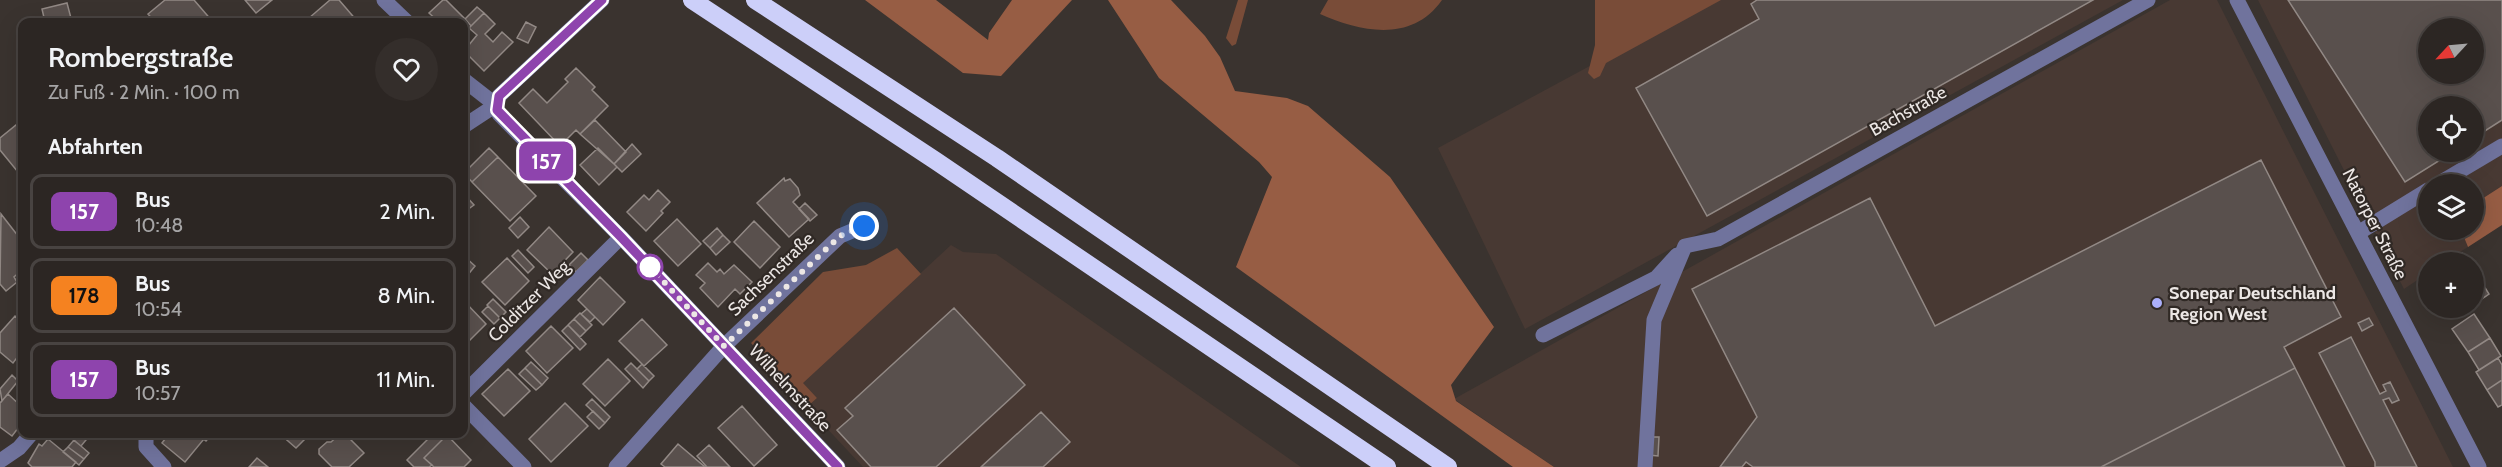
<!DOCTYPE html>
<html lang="de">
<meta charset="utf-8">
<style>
:root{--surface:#2c2623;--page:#342e2b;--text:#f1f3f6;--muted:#a6a5a6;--line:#484341}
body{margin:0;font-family:Cabin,sans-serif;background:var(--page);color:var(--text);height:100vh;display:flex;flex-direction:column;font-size:22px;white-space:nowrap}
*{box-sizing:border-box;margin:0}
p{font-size:20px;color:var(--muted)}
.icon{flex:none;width:33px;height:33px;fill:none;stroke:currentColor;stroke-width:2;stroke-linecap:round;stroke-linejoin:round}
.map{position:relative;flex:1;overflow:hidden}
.details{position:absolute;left:18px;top:18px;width:450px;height:420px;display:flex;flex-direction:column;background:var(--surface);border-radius:12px;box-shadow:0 6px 24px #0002,0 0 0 2px var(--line)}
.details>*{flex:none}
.badge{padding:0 12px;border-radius:9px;font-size:21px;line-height:39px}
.needle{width:39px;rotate:244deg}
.buttons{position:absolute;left:2418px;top:18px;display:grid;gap:12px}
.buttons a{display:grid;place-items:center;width:66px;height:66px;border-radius:50%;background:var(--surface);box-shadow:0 6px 24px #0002,0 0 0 2px var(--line);font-size:30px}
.you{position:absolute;width:30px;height:30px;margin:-15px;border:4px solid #fff;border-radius:50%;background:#1a73e8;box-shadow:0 0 0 9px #1a73e833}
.map>.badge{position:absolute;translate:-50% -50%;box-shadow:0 0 0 3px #fff}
h2{padding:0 30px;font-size:22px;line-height:54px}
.round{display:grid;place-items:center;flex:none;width:63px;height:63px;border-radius:32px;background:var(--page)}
.headline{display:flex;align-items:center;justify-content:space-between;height:102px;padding:0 30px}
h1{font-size:28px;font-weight:600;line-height:45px}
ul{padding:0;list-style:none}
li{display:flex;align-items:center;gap:18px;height:75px;margin:0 12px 9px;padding:0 18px;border:3px solid var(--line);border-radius:12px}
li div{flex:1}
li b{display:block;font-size:22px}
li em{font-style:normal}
li .badge{min-width:66px;font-weight:700;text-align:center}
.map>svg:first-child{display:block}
.built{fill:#483933;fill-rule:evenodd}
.green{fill:#794c38}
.forest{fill:#975d44}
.building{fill:#59504d;stroke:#928985;stroke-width:1.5;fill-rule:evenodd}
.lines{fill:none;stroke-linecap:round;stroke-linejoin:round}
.minor{stroke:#70739d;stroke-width:15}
.highway{stroke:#cccff9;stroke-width:18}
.line-casing{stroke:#fff;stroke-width:14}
.line{stroke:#8e44ad;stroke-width:9}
.walk{stroke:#ece7e5;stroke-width:6;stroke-dasharray:0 10.8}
.stop-dot{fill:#fff;stroke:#8e44ad;stroke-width:3}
.poi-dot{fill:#abaffb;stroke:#302925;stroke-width:2}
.labels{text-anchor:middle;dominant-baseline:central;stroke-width:4.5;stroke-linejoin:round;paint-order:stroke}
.street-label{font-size:18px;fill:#ece7e5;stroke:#302925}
.poi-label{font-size:18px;font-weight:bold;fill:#ece7e5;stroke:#302925;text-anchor:start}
</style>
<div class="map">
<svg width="2502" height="467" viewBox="0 0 2502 467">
<rect width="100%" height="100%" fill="#3a332f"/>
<path class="built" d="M 1712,0 L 2123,0 L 1525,329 L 1438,148 Z
M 2170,0 L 2217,0 L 2453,467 L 1554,467 L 1454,399 Z
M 2258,0 L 2502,0 L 2502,186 L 2474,204 L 2474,184 L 2428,184 L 2428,230 L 2461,230 L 2468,247 L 2444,262 L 2428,262 L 2428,273 L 2404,289 ZM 2428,28 L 2474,28 L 2474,74 L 2428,74 ZM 2428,106 L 2474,106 L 2474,152 L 2428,152 Z
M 951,245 L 963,252 L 996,254 L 1301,467 L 863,467 L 807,407 L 817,398 L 802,383 Z"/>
<path class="green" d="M 1238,0 L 1248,0 L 1236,44 L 1232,46 L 1226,38 Z
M 1328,0 L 1442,0 C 1412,43 1361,32 1320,14 Z
M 1595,0 L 1721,0 L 1606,63 L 1600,76 L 1594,79 L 1588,73 L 1595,45 Z
M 897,248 L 921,274 L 803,383 L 817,398 L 807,407 L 751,343 L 823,272 L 866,265 Z"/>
<path class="forest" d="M 865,0 L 936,0 L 988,40 L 989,33 L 1012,0 L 1072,0 L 1001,76 L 963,73 Z
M 1108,0 L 1171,0 L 1205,36 L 1220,57 L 1235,91 L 1287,98 L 1308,106 L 1390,177 L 1494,327 L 1451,385 L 1456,401 L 1554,467 L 1513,467 L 1236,267 L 1272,177 L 1259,162 L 1159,78 Z
M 2502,186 L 2502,225 L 2468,247 L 2461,230 L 2474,230 L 2474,204 Z"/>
<path class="building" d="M 165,0 L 194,0 L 213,22 L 155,22 L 148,14 Z
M 245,0 L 272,0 L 256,13 Z
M 330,0 L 339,0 L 358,22 L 312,22 L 309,18 Z
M 443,0 L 446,0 L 465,19 L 461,22 L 439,22 L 429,13 Z
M 1757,0 L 2093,0 L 1707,216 L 1636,88 L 1759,19 L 1751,4 Z
M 2288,0 L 2502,0 L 2502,120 L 2474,138 L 2474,106 L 2428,106 L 2428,152 L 2453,152 L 2405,182 ZM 2428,28 L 2474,28 L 2474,74 L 2428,74 Z
M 67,3 L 72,22 L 45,22 L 42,9 Z
M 477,7 L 484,13 L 471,26 L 465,19 Z
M 484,13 L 495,24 L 485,34 L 493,42 L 502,32 L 513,42 L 484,71 L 464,51 L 477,35 L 469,28 Z
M 526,22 L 536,27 L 528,43 L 517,38 Z
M 576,68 L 595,87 L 592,90 L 608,106 L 580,134 L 576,130 L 560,146 L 519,103 L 533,89 L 547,103 L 568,82 L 565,79 Z
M 595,120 L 626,152 L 614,164 L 580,134 Z
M 21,121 L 22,123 L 22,177 L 0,150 L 0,138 Z
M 632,144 L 641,154 L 622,172 L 614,164 Z
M 489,148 L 498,157 L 472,182 L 464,173 Z
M 598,148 L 617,167 L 599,185 L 580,165 Z
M 498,157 L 536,196 L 510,221 L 472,182 Z
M 2261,160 L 2341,317 L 2284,347 L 2295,368 L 2101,467 L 1753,467 L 1746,462 L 1742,467 L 1720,467 L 1757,417 L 1692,289 L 1870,198 L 1935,326 Z
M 784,178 L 785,181 L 790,179 L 798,188 L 800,195 L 793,202 L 809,219 L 789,237 L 757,203 Z
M 658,190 L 670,202 L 661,211 L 663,213 L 646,231 L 627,212 L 644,195 L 649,200 Z
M 464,194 L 474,205 L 467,210 L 464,207 Z
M 805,203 L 817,215 L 810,221 L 799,209 Z
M 1,214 L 22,241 L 22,270 L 14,277 L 17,282 L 6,291 L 0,284 Z
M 520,217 L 529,227 L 518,238 L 509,228 Z
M 677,219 L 701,244 L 678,266 L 654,241 Z
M 754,221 L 780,247 L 760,268 L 734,242 Z
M 549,227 L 573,252 L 552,274 L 527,250 Z
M 717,228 L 723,235 L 710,248 L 703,241 Z
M 723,235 L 730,242 L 716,255 L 710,248 Z
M 518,250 L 534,267 L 528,273 L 512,256 Z
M 581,253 L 588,260 L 576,272 L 569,265 Z
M 2462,253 L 2468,262 L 2450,262 L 2449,261 Z
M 464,256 L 475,266 L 467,276 L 464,273 Z
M 507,258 L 529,281 L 505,305 L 482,282 Z
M 708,263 L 717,272 L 720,269 L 724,274 L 734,265 L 752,282 L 740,294 L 735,289 L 718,307 L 700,288 L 705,283 L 696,275 Z
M 2474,270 L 2489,294 L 2476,303 L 2474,300 Z
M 600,277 L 625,302 L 603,325 L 578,300 Z
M 493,299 L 506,312 L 500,318 L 487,305 Z
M 464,301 L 486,324 L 464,346 Z
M 488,306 L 500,318 L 494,324 L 482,312 Z
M 954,308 L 1025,385 L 936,467 L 871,467 L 837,430 L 853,416 L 845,408 Z
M 587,309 L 595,317 L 590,322 L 581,314 Z
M 580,313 L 592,325 L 586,331 L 574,319 Z
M 2474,314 L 2490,338 L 2468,352 L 2452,329 Z
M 15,316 L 22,323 L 22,351 L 13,363 L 0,352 L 0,333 Z
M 2369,318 L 2373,325 L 2362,331 L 2358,323 Z
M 574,319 L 586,331 L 580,337 L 568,325 Z
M 642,319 L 667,345 L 644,366 L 619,341 Z
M 568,325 L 586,344 L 580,350 L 562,331 Z
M 551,326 L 573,348 L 547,373 L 526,351 Z
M 2351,337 L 2380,394 L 2386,391 L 2383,385 L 2390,382 L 2399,400 L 2392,403 L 2389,398 L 2383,400 L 2417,467 L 2375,467 L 2375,462 L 2319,353 Z
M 2490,338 L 2501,356 L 2479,370 L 2468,352 Z
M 2498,358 L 2502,365 L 2502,380 L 2487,390 L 2476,372 Z
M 608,359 L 630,381 L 605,406 L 583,384 Z
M 531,362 L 548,378 L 542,385 L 525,368 Z
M 631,363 L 649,381 L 643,388 L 625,369 Z
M 642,364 L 654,376 L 649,381 L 637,369 Z
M 525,368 L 542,385 L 536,390 L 519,374 Z
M 2295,368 L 2345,467 L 2101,467 Z
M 508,369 L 530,391 L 504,416 L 482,394 Z
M 12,375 L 18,381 L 2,401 L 0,389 Z
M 2502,380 L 2502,405 L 2498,407 L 2487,390 Z
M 8,394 L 22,407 L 22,423 L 12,436 L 0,427 L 0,403 Z
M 592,399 L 610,417 L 605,423 L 586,405 Z
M 565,403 L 588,426 L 551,462 L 529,439 Z
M 742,406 L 777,445 L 754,466 L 718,428 Z
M 593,411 L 605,423 L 599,429 L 587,417 Z
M 1041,412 L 1070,442 L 1043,467 L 981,467 Z
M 66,434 L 91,434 L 81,446 Z
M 169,434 L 197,434 L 204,439 L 185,462 L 162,443 Z
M 197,434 L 212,434 L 206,441 Z
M 280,434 L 310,434 L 296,448 Z
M 340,434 L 345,434 L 364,453 L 349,467 L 332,467 L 319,454 L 319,449 L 327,442 L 331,442 Z
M 433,434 L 454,434 L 450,438 L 447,435 L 424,458 L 432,465 L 429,467 L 414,467 L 407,460 Z
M 447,435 L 471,460 L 464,467 L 434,467 L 424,458 Z
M 1650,437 L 1659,437 L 1658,456 L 1649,455 Z
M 48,439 L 76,462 L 72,467 L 32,467 L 28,463 L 39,444 L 42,446 Z
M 74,440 L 89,453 L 84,459 L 68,447 Z
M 678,444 L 705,467 L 665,467 L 661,464 Z
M 709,445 L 730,467 L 707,467 L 697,456 Z
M 68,447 L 84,459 L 79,465 L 63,452 Z
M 257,458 L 268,467 L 249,467 Z"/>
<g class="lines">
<path class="minor" d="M 384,0 L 407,22
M 2237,0 L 2479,467
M 464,80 L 496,105 L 499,114 L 621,237 L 838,467
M 496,105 L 499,96 L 602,0
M 464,126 L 496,105
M 2438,184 L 2502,146
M 2358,233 L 2428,190
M 1685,246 L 1718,239 L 2148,0
M 1543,335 L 1656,278 L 1677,255
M 464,393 L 621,237
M 464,406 L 524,467
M 146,434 L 146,447 L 164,467
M 0,461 L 19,448 L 31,434
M 616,467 L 724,346 L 840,236 L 864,226
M 1645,467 L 1654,320 L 1685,246"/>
<path class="highway" d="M 692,0 L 936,161 L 1387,467
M 755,0 L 997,158 L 1448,467"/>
</g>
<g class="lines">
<defs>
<path id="line" d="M 602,0 L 499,96 L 497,110 L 621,237 L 838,467"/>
</defs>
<use href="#line" class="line-casing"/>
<use href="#line" class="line"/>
<path class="walk" d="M 650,267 L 724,346 L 840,236 L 864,226"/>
</g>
<circle class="stop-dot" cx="650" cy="267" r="12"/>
<circle class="poi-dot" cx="2157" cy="303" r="6"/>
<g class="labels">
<g class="street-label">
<text transform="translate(1908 111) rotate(-29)">Bachstraße</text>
<text transform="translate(2375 224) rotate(63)">Natorper Straße</text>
<text transform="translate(771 274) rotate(-44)">Sachsenstraße</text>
<text transform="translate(529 301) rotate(-45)">Colditzer Weg</text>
<text transform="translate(790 388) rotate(47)">Wilhelmstraße</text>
</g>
<g class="poi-label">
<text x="2169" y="293">Sonepar Deutschland<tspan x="2169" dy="21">Region West</tspan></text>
</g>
</g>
</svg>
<div class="buttons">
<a><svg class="needle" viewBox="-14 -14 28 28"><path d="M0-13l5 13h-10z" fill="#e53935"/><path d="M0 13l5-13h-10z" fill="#a6a5a6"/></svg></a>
<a><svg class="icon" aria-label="locate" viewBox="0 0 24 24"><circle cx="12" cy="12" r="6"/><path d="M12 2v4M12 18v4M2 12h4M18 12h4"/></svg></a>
<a><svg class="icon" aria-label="layers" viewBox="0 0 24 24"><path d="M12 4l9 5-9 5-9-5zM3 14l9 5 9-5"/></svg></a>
<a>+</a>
</div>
<div class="you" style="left:864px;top:226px"></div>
<b class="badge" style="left:546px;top:161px;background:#8e44ad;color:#fff">157</b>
<section class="details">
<div class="headline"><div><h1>Rombergstraße</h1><p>Zu Fuß · 2 Min. · 100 m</p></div><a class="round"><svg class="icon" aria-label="heart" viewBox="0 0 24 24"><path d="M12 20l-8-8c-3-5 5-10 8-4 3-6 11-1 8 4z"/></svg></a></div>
<h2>Abfahrten</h2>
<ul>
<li><span class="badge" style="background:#8e44ad;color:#fff">157</span><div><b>Bus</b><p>10:48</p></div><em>2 Min.</em></li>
<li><span class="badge" style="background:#f58220;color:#111">178</span><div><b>Bus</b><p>10:54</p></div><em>8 Min.</em></li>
<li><span class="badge" style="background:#8e44ad;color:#fff">157</span><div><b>Bus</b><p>10:57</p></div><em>11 Min.</em></li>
</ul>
</section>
</div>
